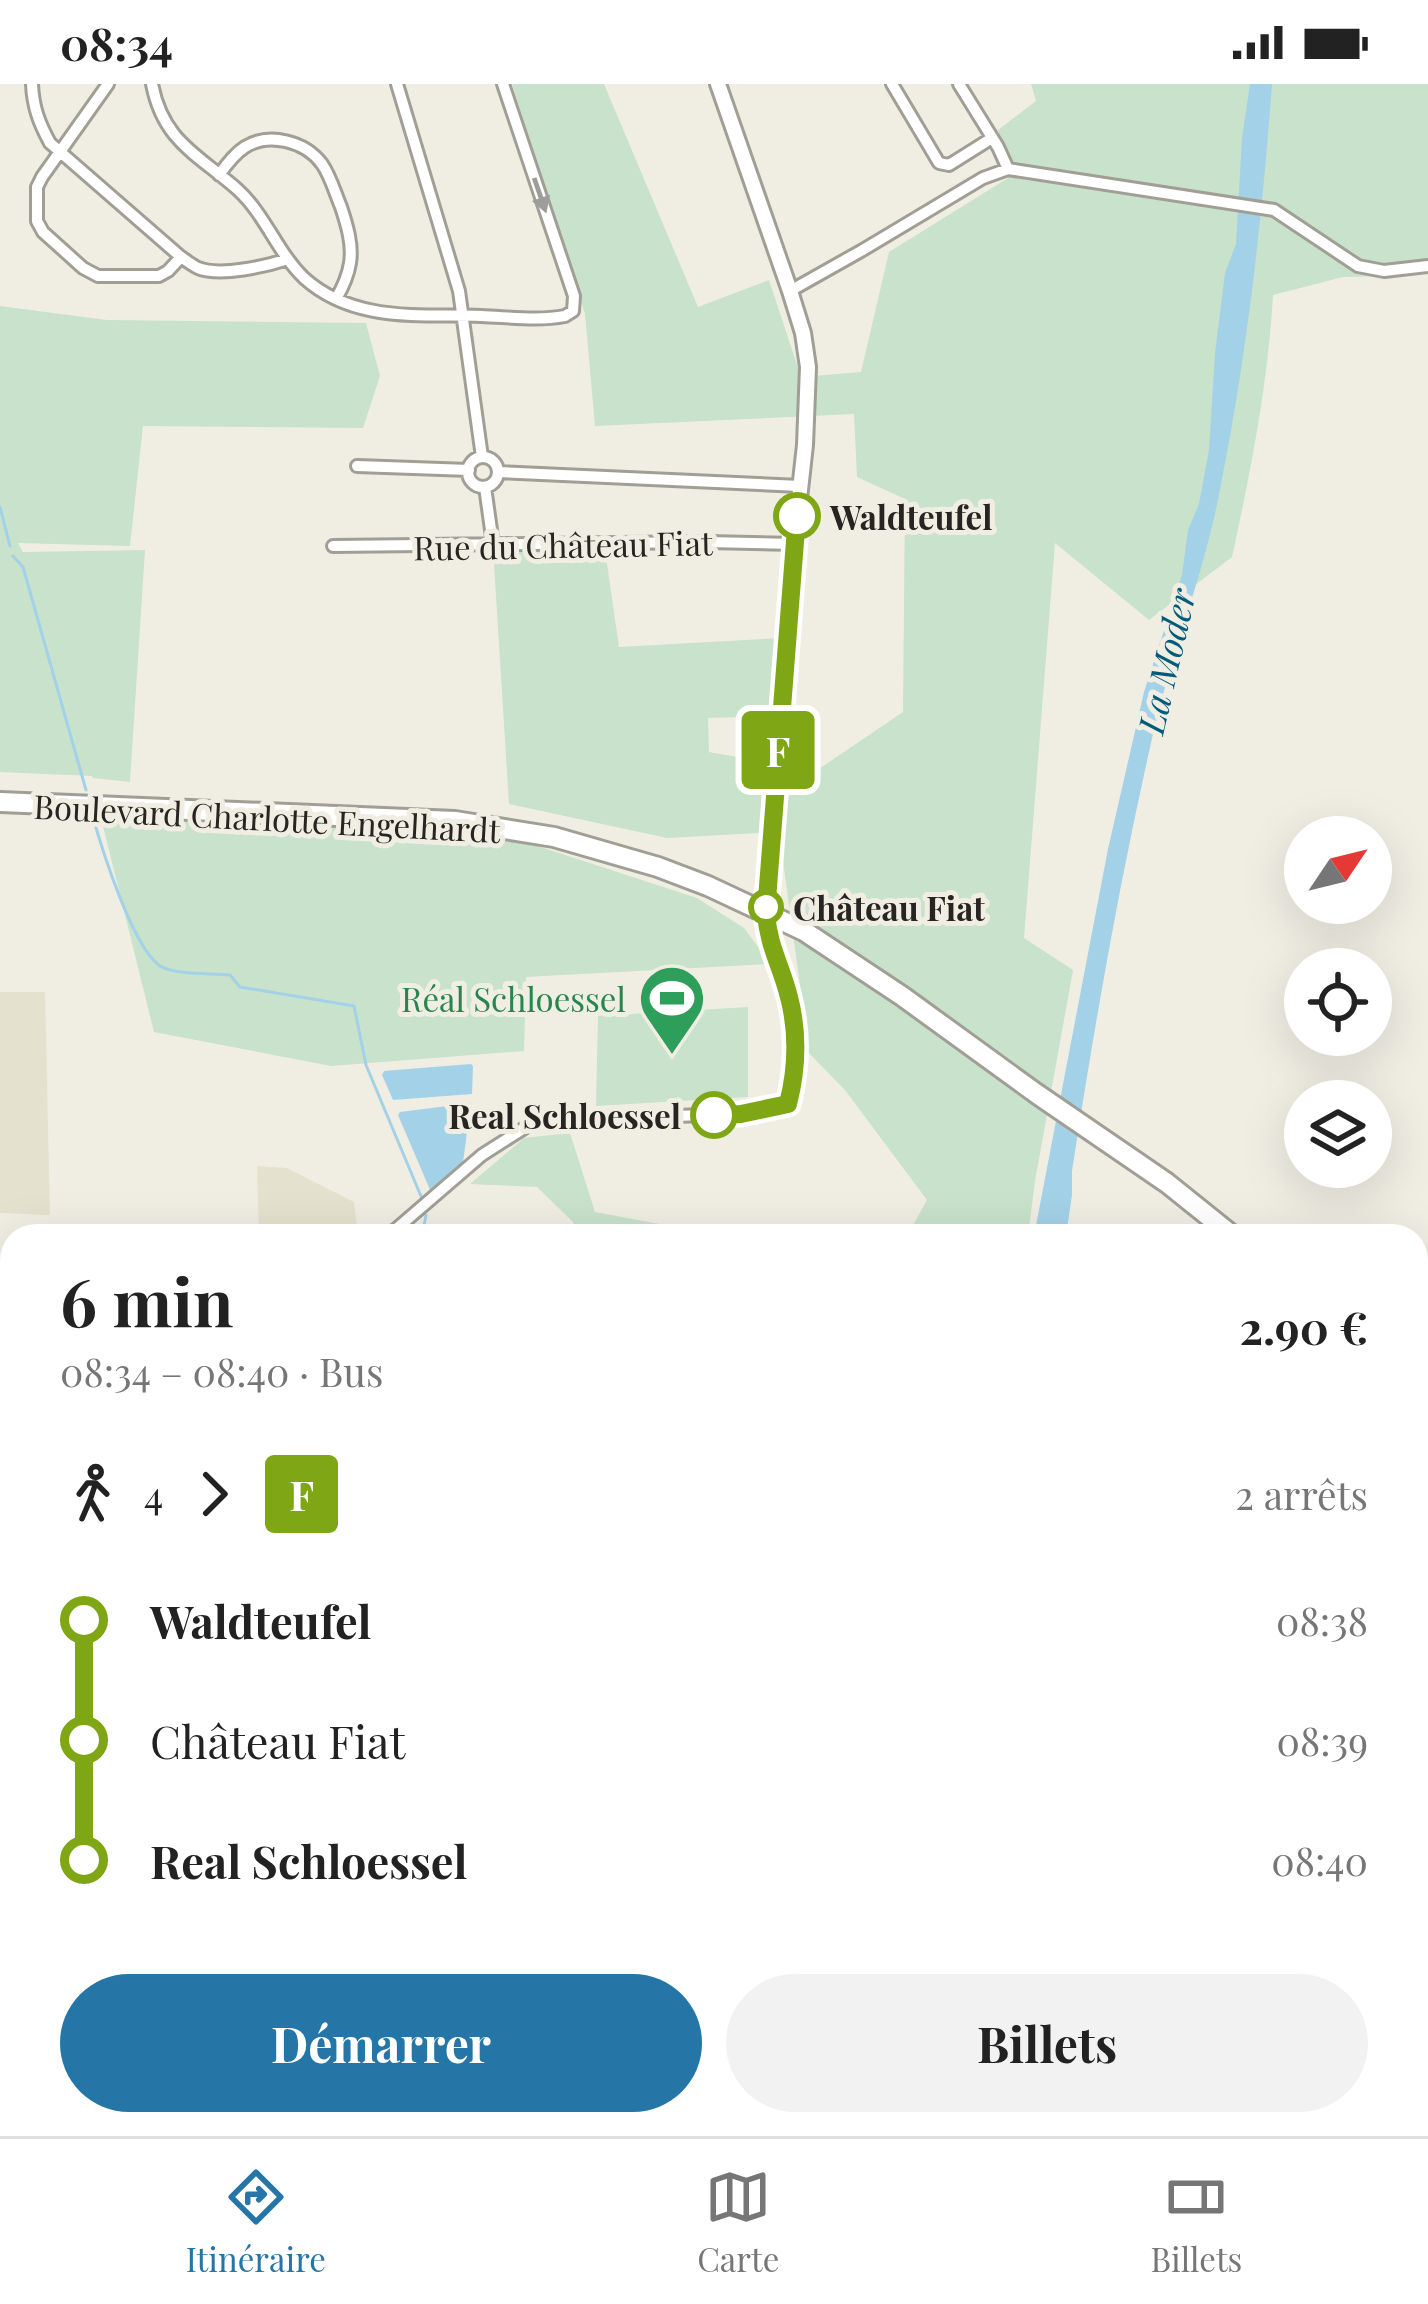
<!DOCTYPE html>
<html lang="fr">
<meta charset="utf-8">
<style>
:root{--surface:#fff;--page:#f2f2f2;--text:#222;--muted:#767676;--line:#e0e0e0;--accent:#2576a7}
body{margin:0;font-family:"Playfair Display",serif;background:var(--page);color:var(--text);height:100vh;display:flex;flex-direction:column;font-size:45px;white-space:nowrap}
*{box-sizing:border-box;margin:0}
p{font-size:39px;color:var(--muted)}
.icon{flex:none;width:66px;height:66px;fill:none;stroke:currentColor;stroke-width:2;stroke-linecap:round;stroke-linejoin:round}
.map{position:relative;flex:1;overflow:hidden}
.side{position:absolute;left:0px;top:1140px;width:1428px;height:912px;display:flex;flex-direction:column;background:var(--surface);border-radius:36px 36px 0 0;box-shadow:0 12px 48px #0002}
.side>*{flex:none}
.badge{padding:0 24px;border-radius:9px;font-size:42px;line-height:78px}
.needle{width:78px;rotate:55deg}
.fabs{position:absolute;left:1284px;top:732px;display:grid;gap:24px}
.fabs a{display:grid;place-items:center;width:108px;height:108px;border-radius:50%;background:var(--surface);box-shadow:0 12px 48px #0002;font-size:60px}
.map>.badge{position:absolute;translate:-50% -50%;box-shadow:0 0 0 6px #fff}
.legs{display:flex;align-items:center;gap:18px;height:132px;padding:0 60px;font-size:39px}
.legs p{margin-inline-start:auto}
.overview{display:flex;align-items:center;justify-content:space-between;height:204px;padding:0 60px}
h1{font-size:66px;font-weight:700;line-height:90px}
.primary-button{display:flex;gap:24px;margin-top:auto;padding:24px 60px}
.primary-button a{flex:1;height:138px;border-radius:72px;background:var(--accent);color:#fff;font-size:48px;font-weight:700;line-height:138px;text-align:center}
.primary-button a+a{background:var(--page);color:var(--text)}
ul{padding:0 60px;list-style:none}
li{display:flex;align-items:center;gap:42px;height:120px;font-size:45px}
li i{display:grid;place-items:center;width:18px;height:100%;margin:0 15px;background:currentColor}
li i::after{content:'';width:30px;height:30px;margin:-15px;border:9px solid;border-radius:50%;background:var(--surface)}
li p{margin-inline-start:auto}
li:first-child i{background:linear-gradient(#0000 50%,currentColor 0)}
li:last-child i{background:linear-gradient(currentColor 50%,#0000 0)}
.status{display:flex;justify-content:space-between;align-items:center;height:84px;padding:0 60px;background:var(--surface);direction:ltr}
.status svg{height:33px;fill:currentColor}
.dock{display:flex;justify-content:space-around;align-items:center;height:168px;border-top:3px solid var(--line);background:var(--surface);font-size:33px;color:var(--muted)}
.dock a{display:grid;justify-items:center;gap:6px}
.dock .current{color:var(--accent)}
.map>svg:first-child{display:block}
.commercial{fill:#e8dff4}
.built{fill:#e5e1cf}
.green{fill:#c8e2cb}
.water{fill:#a2d1e8}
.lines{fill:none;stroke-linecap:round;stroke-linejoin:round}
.stream{stroke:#a2d1e8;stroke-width:3}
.minor-casing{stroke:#a19f95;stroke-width:16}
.tertiary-casing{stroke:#a19f95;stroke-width:20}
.primary-casing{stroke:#a19f95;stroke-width:24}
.minor{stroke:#fff;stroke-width:10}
.tertiary{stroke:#fff;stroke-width:14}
.primary{stroke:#fff;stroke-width:18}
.oneway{fill:#9d9d9b}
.line-1-casing{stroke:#fff;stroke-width:27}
.line-1{stroke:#7fa614;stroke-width:18}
.stop-1-dot{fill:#fff;stroke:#7fa614;stroke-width:6}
.labels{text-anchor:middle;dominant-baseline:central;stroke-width:10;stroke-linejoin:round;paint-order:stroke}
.stop-label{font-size:33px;font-weight:bold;fill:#262521;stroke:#f0eee3;text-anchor:start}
.street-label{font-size:33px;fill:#262521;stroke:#f0eee3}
.leisure-label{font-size:33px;fill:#27864d;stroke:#f0eee3;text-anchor:end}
.water-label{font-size:36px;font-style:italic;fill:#005c7b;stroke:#f0eee3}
</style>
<div class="status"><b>08:34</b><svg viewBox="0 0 49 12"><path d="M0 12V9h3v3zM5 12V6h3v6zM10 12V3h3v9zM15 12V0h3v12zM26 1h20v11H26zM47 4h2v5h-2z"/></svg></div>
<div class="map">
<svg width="1428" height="2052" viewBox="0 0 1428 2052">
<rect width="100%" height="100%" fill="#f0eee3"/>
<path class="commercial" d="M 1428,1718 L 1428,2052 L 1302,2052 L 1307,2040 L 1416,2040 L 1416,1750 Z"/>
<path class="built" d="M 0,908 L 45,908 L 50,1131 L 0,1129 Z
M 257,1082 L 287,1084 L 354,1118 L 358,1152 L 259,1152 Z
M 0,1238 L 12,1239 L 12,1420 L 0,1420 Z
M 0,1634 L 12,1644 L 12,1812 L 0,1807 Z"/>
<path class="green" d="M 512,0 L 604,0 L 698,223 L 769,196 L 801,293 L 861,288 L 889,168 L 1008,94 L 998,46 L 1036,17 L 1031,0 L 1428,0 L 1428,186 L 1394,192 L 1343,193 L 1273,211 C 1268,300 1251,386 1232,473 L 1149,536 L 1055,459 L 1024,854 L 1073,886 L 1035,1097 L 1028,1152 L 907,1152 L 927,1116 L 845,1006 L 804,964 L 802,916 L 779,748 L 667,754 L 509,720 L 493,464 L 606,473 L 619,563 L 782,554 L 775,632 L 708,634 L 709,668 L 816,687 L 903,628 L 905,415 L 857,393 L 854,330 L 595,342 L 585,230 Z
M 0,222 L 107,236 L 366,239 L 380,292 L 363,344 L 143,342 L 130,462 L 18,459 L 23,468 L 145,466 L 130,698 L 93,694 L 92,692 L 0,688 Z
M 101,734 L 422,743 L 510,753 L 697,814 L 744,844 L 771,880 L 526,893 L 524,967 L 331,982 L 154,948 Z
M 748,923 L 748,1013 L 596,1022 L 598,932 Z
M 570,1049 L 595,1128 L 703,1148 L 785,1141 L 786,1152 L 575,1152 L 573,1138 L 537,1103 L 470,1100 L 524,1054 Z
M 0,1420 L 12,1420 L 12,1644 L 0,1634 Z
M 0,1807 L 12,1812 L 12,2040 L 445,2040 L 442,2052 L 1,2052 Z"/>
<path class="water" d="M 1250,0 L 1272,0 C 1262,136 1247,271 1220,405 C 1204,491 1170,573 1151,659 C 1119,800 1094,944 1072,1087 L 1072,1111 L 1066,1152 L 1034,1152 L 1108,765 L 1144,608 L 1182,491 L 1188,446 L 1199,420 L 1209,366 L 1215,269 L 1225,189 L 1236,160 L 1242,54 Z
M 471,980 L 473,982 L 472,1010 L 393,1016 L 382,991 L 384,987 Z
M 471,1019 L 463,1078 L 431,1108 L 398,1031 L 400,1028 Z"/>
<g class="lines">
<path class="stream" d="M 0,423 L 10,462
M 13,472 L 23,483 L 86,706
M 92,730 C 101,762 135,873 164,884 C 183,891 210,889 230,891 L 240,903 L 354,922 L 366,981 L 423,1117
M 422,1152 L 426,1131
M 1416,1433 L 1428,1432"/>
<defs>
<path id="minor" d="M 32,0 C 33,23 39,39 50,59 L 181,173 C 184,175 195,183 198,184 C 220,193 267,182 288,175
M 108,0 L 42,93 L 37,103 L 37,137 L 43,148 L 83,184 L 98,192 L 159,192 L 168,187 L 181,173
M 152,0 C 163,57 197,70 237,105 C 265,130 277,168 304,194 C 354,239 420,230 481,232 C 509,233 538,237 565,232 L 573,227 L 574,212 L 503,0
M 397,0 L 459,207 L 482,373
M 892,0 L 939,79 L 949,81 L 992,54
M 959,0 L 998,63 L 1008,85
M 219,91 C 226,81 234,70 245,63 C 269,48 305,57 322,80 C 331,93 335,109 341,123 C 347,141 353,161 350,179 C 348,192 343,203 336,215
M 790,207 L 861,167 L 983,94 L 1008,85 L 1274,126 L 1358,182 L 1384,187 L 1428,182
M468 388a15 15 0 1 1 30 0a15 15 0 1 1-30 0Z
M 357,382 L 469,386
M 498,388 L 800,402
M 485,403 L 493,460
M 333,462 L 707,458 L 794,460
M 388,1152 L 482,1071 L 529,1041 L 542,1038 L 605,1034 L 741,1030 L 788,1020
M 0,1414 L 12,1414
M 1416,1883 L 1428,1884
M 1416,1908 L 1428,1908
M 1387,2052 L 1388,2040"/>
<path id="tertiary" d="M 718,0 L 790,207 L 803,249 L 808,283 L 805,361 L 794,460 L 766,828 C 769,862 781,881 789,913 C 798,948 797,985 788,1020"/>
<path id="primary" d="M 0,718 L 455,737 L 554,753 L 658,783 L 708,802 L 804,847 L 902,912 L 1037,1010 L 1167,1099 L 1233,1152
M 1416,1385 L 1428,1390
M 1416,1713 L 1428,1682
M 1289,2052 L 1293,2040"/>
</defs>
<use href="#minor" class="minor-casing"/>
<use href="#tertiary" class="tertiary-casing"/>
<use href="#primary" class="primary-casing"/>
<use href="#minor" class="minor"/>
<use href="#tertiary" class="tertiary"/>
<use href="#primary" class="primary"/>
</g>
<defs><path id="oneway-solid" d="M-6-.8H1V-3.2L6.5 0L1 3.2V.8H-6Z" transform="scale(3)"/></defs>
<use class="oneway" href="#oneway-solid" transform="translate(540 111) rotate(71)"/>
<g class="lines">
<defs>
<path id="line-1" d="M 714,1031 L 741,1030 L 788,1020 C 797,985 798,948 789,913 C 781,881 768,862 766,828 L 797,432"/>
</defs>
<use href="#line-1" class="line-1-casing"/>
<use href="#line-1" class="line-1"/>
</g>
<defs>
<symbol id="stadium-pin" viewBox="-11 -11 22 30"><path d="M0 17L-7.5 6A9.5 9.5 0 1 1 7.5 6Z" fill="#2e9e5b" stroke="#f0eee3"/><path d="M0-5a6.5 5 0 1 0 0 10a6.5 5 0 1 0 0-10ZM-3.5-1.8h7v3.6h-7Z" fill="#fff"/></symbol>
</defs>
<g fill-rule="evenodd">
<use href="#stadium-pin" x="634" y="876" width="76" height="104"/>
</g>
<g class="stop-1-dot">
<circle cx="797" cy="432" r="21"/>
<circle cx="766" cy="823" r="15"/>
<circle cx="714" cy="1031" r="21"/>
</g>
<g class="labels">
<g class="stop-label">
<text x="830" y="432">Waldteufel</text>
<text x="793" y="823">Château Fiat</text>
<text x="681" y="1031" text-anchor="end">Real Schloessel</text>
</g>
<g class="street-label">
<text transform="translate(563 460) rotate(-1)">Rue du Château Fiat</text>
<text transform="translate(267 733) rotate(3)">Boulevard Charlotte Engelhardt</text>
</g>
<g class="leisure-label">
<text x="626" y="914">Réal Schloessel</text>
</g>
<g class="water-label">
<text transform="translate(1165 577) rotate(-77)">La Moder</text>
</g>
</g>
</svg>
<div class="fabs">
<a><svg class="needle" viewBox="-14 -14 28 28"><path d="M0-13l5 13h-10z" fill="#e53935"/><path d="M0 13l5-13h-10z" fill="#767676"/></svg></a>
<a><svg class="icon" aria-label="locate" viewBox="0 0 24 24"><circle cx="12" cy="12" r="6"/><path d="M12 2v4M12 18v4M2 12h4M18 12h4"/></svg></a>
<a><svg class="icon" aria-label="layers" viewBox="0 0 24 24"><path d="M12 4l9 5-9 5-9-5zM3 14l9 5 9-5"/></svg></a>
</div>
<b class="badge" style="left:778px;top:666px;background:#7fa614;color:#fff">F</b>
<section class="side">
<div class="overview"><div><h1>6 min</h1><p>08:34 – 08:40 · Bus</p></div><b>2.90 €</b></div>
<div class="legs"><svg class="icon" aria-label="walk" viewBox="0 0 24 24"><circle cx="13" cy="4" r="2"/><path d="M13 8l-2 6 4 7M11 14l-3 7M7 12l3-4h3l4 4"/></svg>4<svg class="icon" aria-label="forward" viewBox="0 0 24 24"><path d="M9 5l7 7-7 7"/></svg><b class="badge" style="background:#7fa614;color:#fff">F</b><p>2 arrêts</p></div>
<ul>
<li><i style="color:#7fa614"></i><b>Waldteufel</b><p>08:38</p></li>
<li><i style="color:#7fa614"></i><span>Château Fiat</span><p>08:39</p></li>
<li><i style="color:#7fa614"></i><b>Real Schloessel</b><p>08:40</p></li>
</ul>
<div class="primary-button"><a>Démarrer</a><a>Billets</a></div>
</section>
</div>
<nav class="dock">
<a class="current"><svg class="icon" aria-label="directions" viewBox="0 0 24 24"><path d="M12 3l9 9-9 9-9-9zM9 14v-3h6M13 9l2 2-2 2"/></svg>Itinéraire</a>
<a><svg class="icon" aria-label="map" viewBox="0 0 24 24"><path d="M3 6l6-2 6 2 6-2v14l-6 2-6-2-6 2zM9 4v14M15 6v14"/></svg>Carte</a>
<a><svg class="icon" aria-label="tickets" viewBox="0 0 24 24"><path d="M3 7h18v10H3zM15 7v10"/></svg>Billets</a>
</nav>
